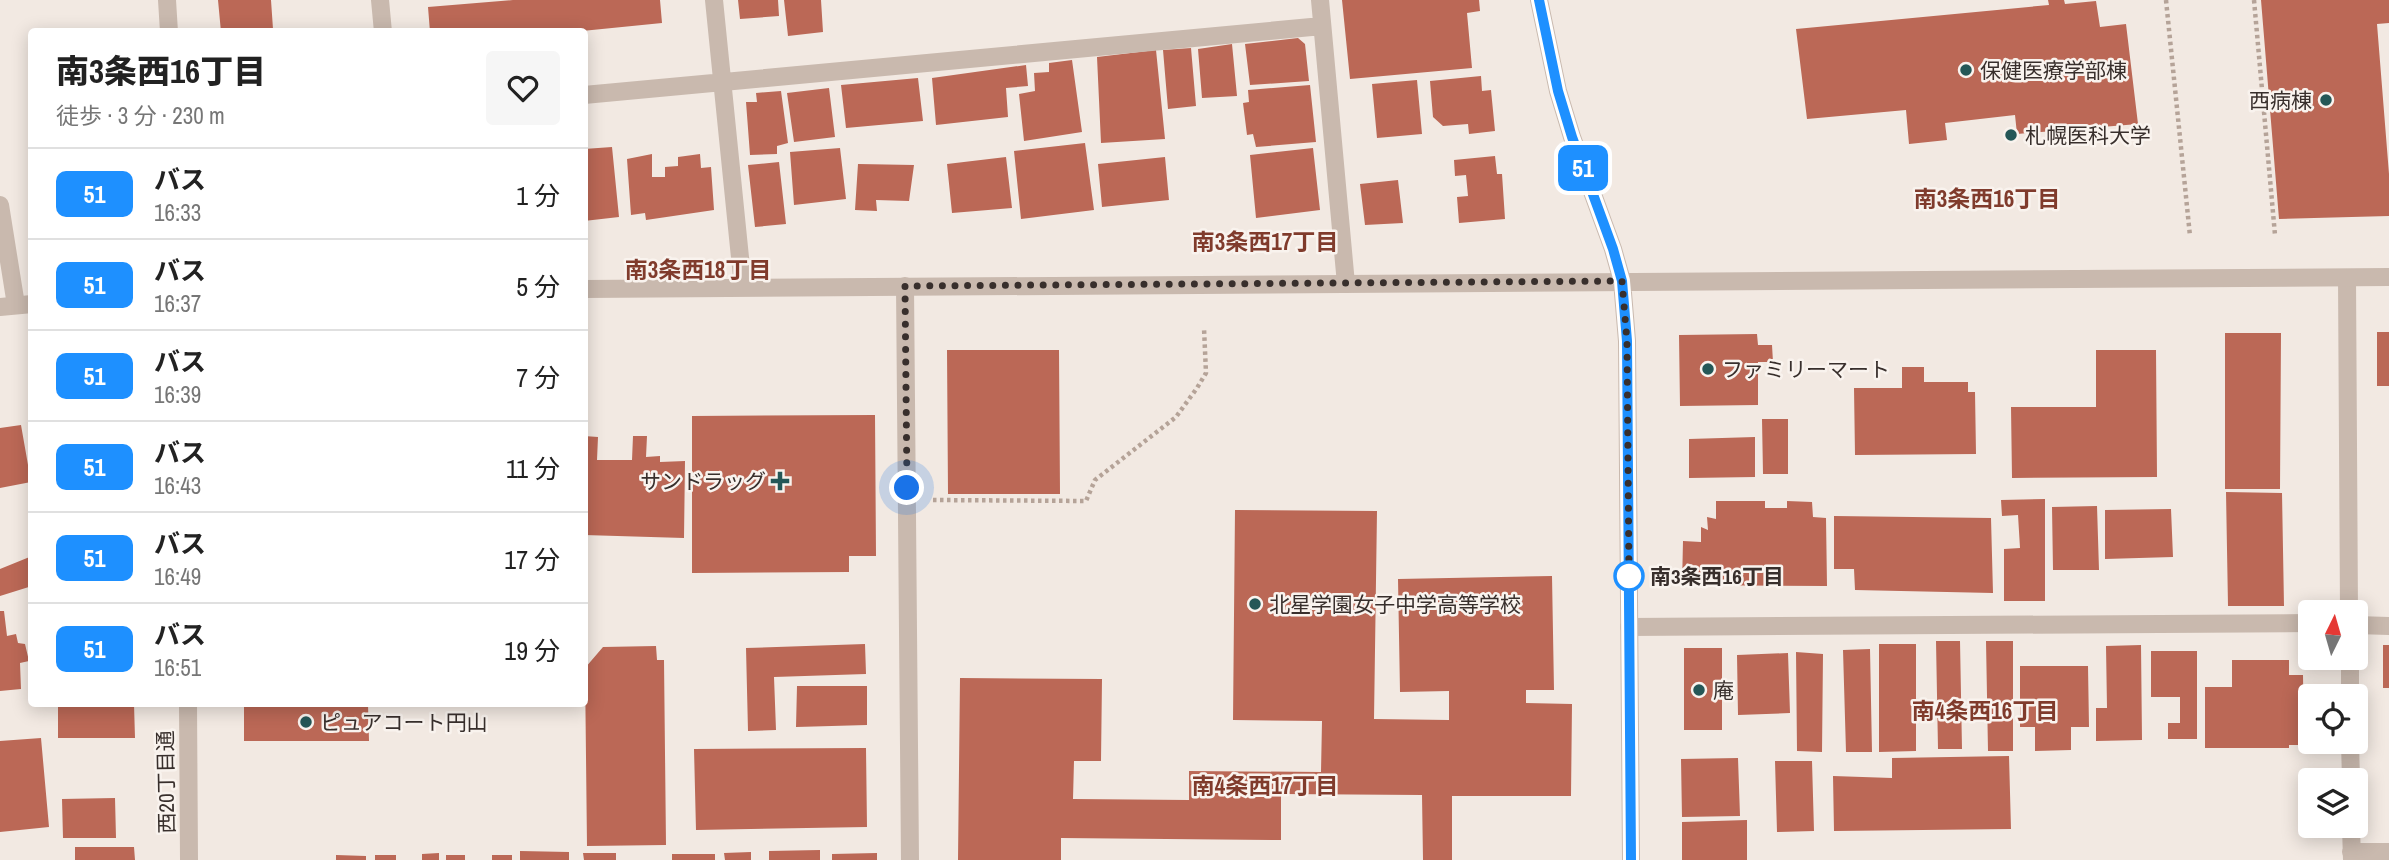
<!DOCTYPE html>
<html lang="ja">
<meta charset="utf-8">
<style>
:root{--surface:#fff;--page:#f6f6f6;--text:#222;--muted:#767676;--line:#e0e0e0}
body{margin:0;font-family:"Archivo Narrow","Noto Sans JP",sans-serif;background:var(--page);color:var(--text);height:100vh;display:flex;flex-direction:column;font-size:26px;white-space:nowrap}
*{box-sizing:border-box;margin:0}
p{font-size:23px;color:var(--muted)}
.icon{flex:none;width:38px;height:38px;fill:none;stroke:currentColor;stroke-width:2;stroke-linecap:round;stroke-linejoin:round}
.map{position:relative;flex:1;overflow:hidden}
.panel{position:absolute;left:28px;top:28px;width:560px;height:679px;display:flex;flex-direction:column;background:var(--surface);border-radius:7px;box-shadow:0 4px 18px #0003}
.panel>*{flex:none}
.badge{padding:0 14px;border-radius:10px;font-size:24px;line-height:46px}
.needle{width:46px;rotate:5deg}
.controls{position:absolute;left:2298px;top:600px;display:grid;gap:14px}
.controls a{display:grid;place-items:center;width:70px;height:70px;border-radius:7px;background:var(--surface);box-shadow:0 4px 18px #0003;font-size:35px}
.you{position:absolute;width:35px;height:35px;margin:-18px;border:5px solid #fff;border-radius:50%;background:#1a73e8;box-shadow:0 0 0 10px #1a73e833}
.map>.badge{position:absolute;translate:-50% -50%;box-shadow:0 0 0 4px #fff}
.round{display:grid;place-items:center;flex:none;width:74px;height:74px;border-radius:7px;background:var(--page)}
.head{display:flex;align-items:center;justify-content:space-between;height:119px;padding:0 28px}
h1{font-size:33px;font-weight:800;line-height:52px}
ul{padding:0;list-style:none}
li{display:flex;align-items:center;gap:21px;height:91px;padding:0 28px;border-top:2px solid var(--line)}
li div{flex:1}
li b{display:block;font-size:26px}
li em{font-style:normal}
li .badge{min-width:77px;font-weight:700;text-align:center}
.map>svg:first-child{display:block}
.building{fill:#bb6856}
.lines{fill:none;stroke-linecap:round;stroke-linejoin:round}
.path{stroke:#b5a398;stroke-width:4.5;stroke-dasharray:3.5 3.5;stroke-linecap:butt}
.minor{stroke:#c9b9ae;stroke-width:18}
.tertiary{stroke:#c9b9ae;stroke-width:18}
.line-casing{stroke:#fff;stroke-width:16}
.line{stroke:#1e90ff;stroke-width:10}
.walk{stroke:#382f2c;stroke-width:7;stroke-dasharray:0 12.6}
.poi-dot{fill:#255757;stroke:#f9f3ee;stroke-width:2.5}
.stop-dot{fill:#fff;stroke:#1e90ff;stroke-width:3.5}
.labels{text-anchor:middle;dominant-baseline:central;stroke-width:5;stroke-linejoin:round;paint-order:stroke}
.poi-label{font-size:21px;fill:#382f2c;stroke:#f9f3ee;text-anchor:start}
.stop-label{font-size:21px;font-weight:bold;fill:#382f2c;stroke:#f9f3ee;text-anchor:start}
.street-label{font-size:21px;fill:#382f2c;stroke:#f9f3ee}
.neighbourhood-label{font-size:23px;font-weight:bold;fill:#803b2c;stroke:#f9f3ee}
</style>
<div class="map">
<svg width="2389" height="860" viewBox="0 0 2389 860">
<rect width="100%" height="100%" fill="#f2e9e2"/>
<path class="building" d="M 218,0 L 271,0 L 273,29 L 281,32 L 221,32 Z
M 513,0 L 660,0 L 662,23 L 572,32 L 430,32 L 428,7 Z
M 738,0 L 778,0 L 779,16 L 740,19 Z
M 784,0 L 821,0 L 823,32 L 788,36 Z
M 1342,0 L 1479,0 L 1480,11 L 1467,13 L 1472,68 L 1350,79 Z
M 2048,0 L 2064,0 L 2065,4 L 2096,1 L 2100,27 L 2126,24 L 2138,124 L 2017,134 L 2015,115 L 1945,123 L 1947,140 L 1909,144 L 1906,110 L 1807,119 L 1796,29 L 2049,5 Z
M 2261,0 L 2389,0 L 2389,23 L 2377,24 L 2389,174 L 2389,216 L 2279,219 Z
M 1298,38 L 1305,44 L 1309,81 L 1250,85 L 1245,44 Z
M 1232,44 L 1237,96 L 1202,98 L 1198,49 Z
M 1191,48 L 1196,106 L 1168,109 L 1163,50 Z
M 1156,50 L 1165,139 L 1101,143 L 1097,57 Z
M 1072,60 L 1082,132 L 1024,141 L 1019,94 L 1035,91 L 1034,73 L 1049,72 L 1049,63 Z
M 1026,65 L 1028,86 L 1006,88 L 1008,117 L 936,125 L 932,78 Z
M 1481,76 L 1482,91 L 1491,90 L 1495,131 L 1469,134 L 1468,124 L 1443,126 L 1433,117 L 1430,81 Z
M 918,78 L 923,121 L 846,128 L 841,85 Z
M 1417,80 L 1422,134 L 1377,138 L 1372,84 Z
M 1310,85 L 1316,142 L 1256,147 L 1253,134 L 1247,135 L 1243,103 L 1249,102 L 1248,90 Z
M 829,88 L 835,137 L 794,142 L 787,93 Z
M 781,91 L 788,143 L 777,146 L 777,154 L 750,155 L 746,102 L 757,102 L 756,93 Z
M 1085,143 L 1094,210 L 1021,219 L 1014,151 Z
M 612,147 L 619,217 L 584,221 L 584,149 Z
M 840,148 L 846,199 L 794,205 L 790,152 Z
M 1313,148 L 1320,210 L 1256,218 L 1250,155 Z
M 652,154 L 652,177 L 665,177 L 665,167 L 678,166 L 678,157 L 700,154 L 701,168 L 711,167 L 714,210 L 646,220 L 645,213 L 631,215 L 627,159 Z
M 1495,156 L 1497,174 L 1502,174 L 1505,219 L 1459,223 L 1457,197 L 1468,196 L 1466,175 L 1455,176 L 1454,160 Z
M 1006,157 L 1012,208 L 952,213 L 947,164 Z
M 1165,157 L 1169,200 L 1102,207 L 1098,164 Z
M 779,162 L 786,224 L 755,227 L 748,165 Z
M 858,164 L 914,165 L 909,201 L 876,200 L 877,211 L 855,210 Z
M 1398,180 L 1403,223 L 1365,225 L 1360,184 Z
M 2377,332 L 2389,332 L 2389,386 L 2377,386 Z
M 2225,333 L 2281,333 L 2280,489 L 2225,489 Z
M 1757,334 L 1758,345 L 1772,345 L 1773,362 L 1758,362 L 1758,405 L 1680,406 L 1679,335 Z
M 947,350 L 1059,350 L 1060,494 L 948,494 Z
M 2096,350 L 2156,350 L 2157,477 L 2012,478 L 2011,407 L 2096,407 Z
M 1902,367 L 1924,367 L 1924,382 L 1968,382 L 1968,392 L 1975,392 L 1976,454 L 1855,455 L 1854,388 L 1902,388 Z
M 875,415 L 876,556 L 849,556 L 849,572 L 692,573 L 692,416 Z
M 1762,419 L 1788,419 L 1788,474 L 1763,474 Z
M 21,425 L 31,482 L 0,488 L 0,428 Z
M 584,436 L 598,437 L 597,460 L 632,460 L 633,436 L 647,436 L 646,457 L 660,456 L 660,462 L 685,461 L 684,538 L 584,535 Z
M 1755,437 L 1755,477 L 1689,478 L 1689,439 Z
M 2226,492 L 2282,493 L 2284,606 L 2228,606 Z
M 2045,499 L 2045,601 L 2004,601 L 2004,549 L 2020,548 L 2018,515 L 2002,516 L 2001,500 Z
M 1716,501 L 1765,501 L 1765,508 L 1787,508 L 1787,501 L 1812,502 L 1813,517 L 1826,518 L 1827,586 L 1682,585 L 1683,541 L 1701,542 L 1701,527 L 1708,530 L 1707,517 L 1716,519 Z
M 2097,506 L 2099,570 L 2053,570 L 2052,507 Z
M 2171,509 L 2173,557 L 2105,559 L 2105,510 Z
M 1235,510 L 1377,511 L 1374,719 L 1449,720 L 1449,691 L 1400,692 L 1398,579 L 1552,576 L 1554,690 L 1526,690 L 1526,703 L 1572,704 L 1571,796 L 1452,796 L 1452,860 L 1423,860 L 1422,795 L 1281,794 L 1281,840 L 1061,838 L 1061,860 L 958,860 L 960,678 L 1102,679 L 1101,761 L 1074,761 L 1073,799 L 1189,800 L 1189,771 L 1321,772 L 1322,721 L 1233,720 Z
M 1834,516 L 1991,518 L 1993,593 L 1855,590 L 1854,569 L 1834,569 Z
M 32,556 L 32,586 L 0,596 L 0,569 Z
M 0,611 L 4,611 L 7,636 L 16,634 L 18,643 L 25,644 L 29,661 L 20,663 L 21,689 L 0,691 Z
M 1936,641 L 1960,641 L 1962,749 L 1938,749 Z
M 1986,641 L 2013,641 L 2013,751 L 1988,751 Z
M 865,644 L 866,674 L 774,677 L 776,730 L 748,731 L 746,648 Z
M 1879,644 L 1916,644 L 1916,751 L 1879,752 Z
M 2141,645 L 2142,740 L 2096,741 L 2096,708 L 2107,708 L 2106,646 Z
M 2383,645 L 2389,645 L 2389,688 L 2383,688 Z
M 656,646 L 657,660 L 664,660 L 666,845 L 587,846 L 585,668 L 603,647 Z
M 1684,648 L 1722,648 L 1722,730 L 1684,730 Z
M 1870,649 L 1872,752 L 1846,752 L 1843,650 Z
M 2151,651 L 2197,651 L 2197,739 L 2168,739 L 2168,723 L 2180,723 L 2180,697 L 2151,697 Z
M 1796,652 L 1823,654 L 1822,752 L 1797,751 Z
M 1788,653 L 1790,713 L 1738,715 L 1737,655 Z
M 2232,660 L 2289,660 L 2289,675 L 2303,675 L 2304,745 L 2289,745 L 2289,748 L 2205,748 L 2205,687 L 2232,687 Z
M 2020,666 L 2088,666 L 2089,727 L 2071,727 L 2071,750 L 2035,751 L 2035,727 L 2020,727 Z
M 797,686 L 867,686 L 867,725 L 796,727 Z
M 58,704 L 134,704 L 135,738 L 58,738 Z
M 244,704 L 368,704 L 369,741 L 244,741 Z
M 41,738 L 49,827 L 0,832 L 0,741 Z
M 866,748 L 867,827 L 696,830 L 694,749 Z
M 2009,756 L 2011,829 L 1834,831 L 1833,776 L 1892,778 L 1892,758 Z
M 1738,758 L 1740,816 L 1682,817 L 1681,759 Z
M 1775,761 L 1812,761 L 1814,831 L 1777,832 Z
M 115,798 L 116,838 L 63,838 L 62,799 Z
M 1747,820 L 1747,860 L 1682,860 L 1682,822 Z
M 75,847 L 134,847 L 135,860 L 75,860 Z
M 820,850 L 820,860 L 769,860 L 769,851 Z
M 520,851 L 569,852 L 569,860 L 520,860 Z
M 751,852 L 751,860 L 725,860 L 724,853 Z
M 439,853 L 439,860 L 422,860 L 422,854 Z
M 583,853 L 616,853 L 616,860 L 584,860 Z
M 877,853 L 877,860 L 832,860 L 832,854 Z
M 672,854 L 715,854 L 715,860 L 672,860 Z
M 336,855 L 366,856 L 366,860 L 336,860 Z
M 375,855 L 396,855 L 396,860 L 375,860 Z
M 446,855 L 465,855 L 465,860 L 446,860 Z
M 492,855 L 512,855 L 512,860 L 492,860 Z"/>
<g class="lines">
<path class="path" d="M 2166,0 L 2190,236
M 2254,0 L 2275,235
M 933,500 L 1086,501 L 1095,480 L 1176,417 L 1197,388 L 1206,373 L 1204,328"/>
<path class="minor" d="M 380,0 L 383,32
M 714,0 L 743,287
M 1320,0 L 1346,284
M 584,95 L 1322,26
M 0,205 L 16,305
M 2347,278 L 2349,612
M 905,286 L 910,860
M 0,307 L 32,304
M 2356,625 L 2389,626
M 1629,627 L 2310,623
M 2350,658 L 2350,696
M 2350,742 L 2351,780
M 2351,826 L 2352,860
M 2351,852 L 2389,852"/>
<path class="tertiary" d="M 167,0 L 169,32
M 1539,0 L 1558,91 L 1572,137 L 1613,249 L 1622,281 L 1627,341 L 1631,860
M 584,289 L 2389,277
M 188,704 L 189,860"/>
</g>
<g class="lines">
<defs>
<path id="line" d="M 1539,0 L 1558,91 L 1572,137 L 1613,249 L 1622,281 L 1627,341 L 1631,860"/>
</defs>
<use href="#line" class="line-casing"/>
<use href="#line" class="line"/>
<path class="walk" d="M 907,488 L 905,286 L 1622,281 L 1627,341 L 1629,576"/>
</g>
<g class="poi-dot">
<circle cx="1966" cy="70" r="7"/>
<circle cx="2326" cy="100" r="7"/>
<circle cx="2011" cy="135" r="7"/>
<circle cx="1708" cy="369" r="7"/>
<path d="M776.5 470.5h7v7h7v7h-7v7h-7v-7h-7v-7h7z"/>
<circle cx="1255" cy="604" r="7"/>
<circle cx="1699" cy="690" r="7"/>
<circle cx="306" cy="722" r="7"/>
</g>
<circle class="stop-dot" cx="1629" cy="576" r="14"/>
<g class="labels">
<g class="poi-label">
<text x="1980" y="70">保健医療学部棟</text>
<text x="2312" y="100" text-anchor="end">西病棟</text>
<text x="2025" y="135">札幌医科大学</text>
<text x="1722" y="369">ファミリーマート</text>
<text x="766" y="481" text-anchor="end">サンドラッグ</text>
<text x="1269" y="604">北星学園女子中学高等学校</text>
<text x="1713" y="690">庵</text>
<text x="320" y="722">ピュアコート円山</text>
</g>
<g class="stop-label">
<text x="1650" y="576">南3条西16丁目</text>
</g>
<g class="street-label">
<text transform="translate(166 782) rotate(-91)">西20丁目通</text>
</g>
<g class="neighbourhood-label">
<text x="1987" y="198">南3条西16丁目</text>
<text x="1265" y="241">南3条西17丁目</text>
<text x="698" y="269">南3条西18丁目</text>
<text x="1985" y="710">南4条西16丁目</text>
<text x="1265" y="785">南4条西17丁目</text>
</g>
</g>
</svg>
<div class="controls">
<a><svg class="needle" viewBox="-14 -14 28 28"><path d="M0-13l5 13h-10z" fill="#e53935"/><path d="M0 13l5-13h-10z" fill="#767676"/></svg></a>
<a><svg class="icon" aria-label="locate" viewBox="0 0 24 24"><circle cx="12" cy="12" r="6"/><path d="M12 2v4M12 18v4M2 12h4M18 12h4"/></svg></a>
<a><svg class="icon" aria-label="layers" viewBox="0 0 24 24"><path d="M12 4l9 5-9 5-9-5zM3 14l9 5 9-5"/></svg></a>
</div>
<div class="you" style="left:907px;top:488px"></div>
<b class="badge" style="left:1583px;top:168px;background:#1e90ff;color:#fff">51</b>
<section class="panel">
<div class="head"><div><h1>南3条西16丁目</h1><p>徒歩 · 3 分 · 230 m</p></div><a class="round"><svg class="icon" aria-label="heart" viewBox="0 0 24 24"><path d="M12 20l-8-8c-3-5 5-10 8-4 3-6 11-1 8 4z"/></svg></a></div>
<ul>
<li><span class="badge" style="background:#1e90ff;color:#fff">51</span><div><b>バス</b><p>16:33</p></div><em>1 分</em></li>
<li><span class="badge" style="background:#1e90ff;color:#fff">51</span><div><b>バス</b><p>16:37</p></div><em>5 分</em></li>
<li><span class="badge" style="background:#1e90ff;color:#fff">51</span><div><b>バス</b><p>16:39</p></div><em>7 分</em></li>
<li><span class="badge" style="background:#1e90ff;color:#fff">51</span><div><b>バス</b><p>16:43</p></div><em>11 分</em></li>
<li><span class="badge" style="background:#1e90ff;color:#fff">51</span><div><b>バス</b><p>16:49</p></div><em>17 分</em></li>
<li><span class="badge" style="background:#1e90ff;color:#fff">51</span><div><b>バス</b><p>16:51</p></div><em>19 分</em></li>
</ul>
</section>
</div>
